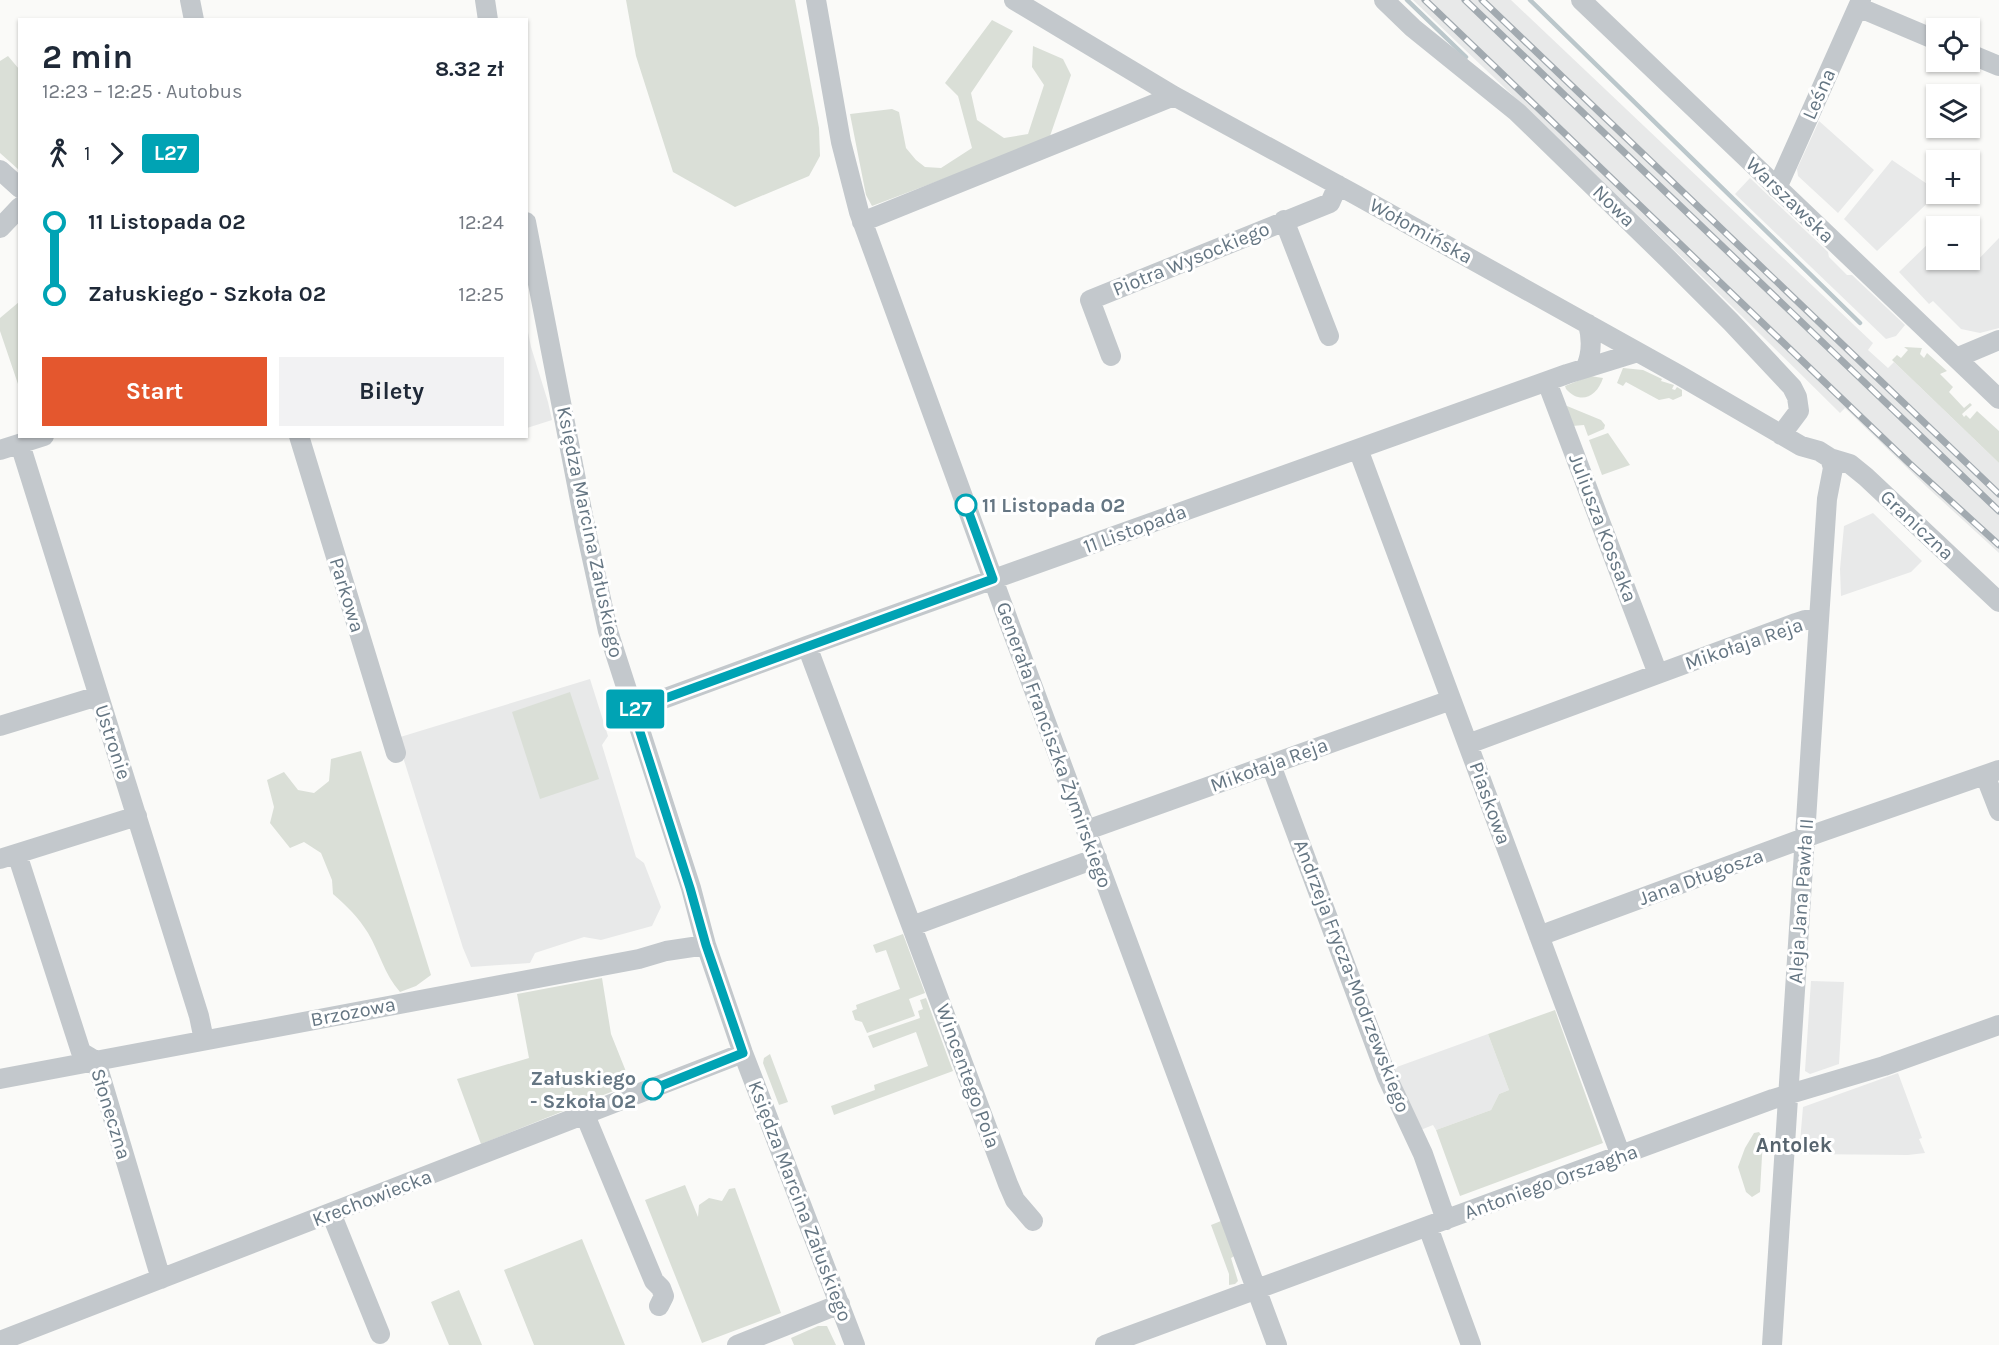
<!DOCTYPE html>
<html lang="pl">
<meta charset="utf-8">
<style>
:root{--surface:#fff;--page:#f2f2f3;--text:#1f2937;--muted:#747a83;--accent:#e4572e}
body{margin:0;font-family:Karla,sans-serif;background:var(--page);color:var(--text);height:100vh;display:flex;flex-direction:column;font-size:22px;white-space:nowrap}
*{box-sizing:border-box;margin:0}
p{font-size:20px;color:var(--muted)}
.icon{flex:none;width:33px;height:33px;fill:none;stroke:currentColor;stroke-width:2;stroke-linecap:round;stroke-linejoin:round}
.map{position:relative;flex:1;overflow:hidden}
.drawer{position:absolute;left:18px;top:18px;width:510px;height:420px;display:flex;flex-direction:column;background:var(--surface);border-radius:0px;box-shadow:0 2px 4px #0004}
.drawer>*{flex:none}
.badge{padding:0 12px;border-radius:4px;font-size:21px;line-height:39px}
.controls{position:absolute;left:1926px;top:18px;display:grid;gap:12px}
.controls a{display:grid;place-items:center;width:54px;height:54px;border-radius:0px;background:var(--surface);box-shadow:0 2px 4px #0004;font-size:30px}
.map>.badge{position:absolute;translate:-50% -50%;box-shadow:0 0 0 3px #fff}
.legs{display:flex;align-items:center;gap:9px;height:66px;padding:0 24px;font-size:20px}
.legs p{margin-inline-start:auto}
.head{display:flex;align-items:center;justify-content:space-between;height:102px;padding:0 24px}
h1{font-size:33px;font-weight:700;line-height:45px}
.action{display:flex;gap:12px;margin-top:auto;padding:12px 24px}
.action a{flex:1;height:69px;border-radius:0px;background:var(--accent);color:#fff;font-size:24px;font-weight:700;line-height:69px;text-align:center}
.action a+a{background:var(--page);color:var(--text)}
ul{padding:0 24px;list-style:none}
li{display:flex;align-items:center;gap:21px;height:72px;font-size:22px}
li i{display:grid;place-items:center;width:9px;height:100%;margin:0 8px;background:currentColor}
li i::after{content:'';width:15px;height:15px;margin:-8px;border:4px solid;border-radius:50%;background:var(--surface)}
li p{margin-inline-start:auto}
li:first-child i{background:linear-gradient(#0000 50%,currentColor 0)}
li:last-child i{background:linear-gradient(currentColor 50%,#0000 0)}
.map>svg:first-child{display:block}
.built{fill:#e8e9e9}
.green{fill:#dadfd7}
.lines{fill:none;stroke-linecap:round;stroke-linejoin:round}
.stream{stroke:#bbc7cb;stroke-width:4.5}
.minor{stroke:#c3c8cc;stroke-width:20}
.rail-casing{stroke:#a2aab0;stroke-width:7}
.rail{stroke:#fff;stroke-width:4.5;stroke-dasharray:14;stroke-linecap:butt}
.line-1-casing{stroke:#fff;stroke-width:14}
.line-1{stroke:#00a3b4;stroke-width:9}
.stop-1-dot{fill:#fff;stroke:#00a3b4;stroke-width:3}
.labels{text-anchor:middle;dominant-baseline:central;stroke-width:6;stroke-linejoin:round;paint-order:stroke}
.street-label{font-size:20px;fill:#657683;stroke:#fff}
.stop-label{font-size:20px;font-weight:bold;fill:#657683;stroke:#fff;text-anchor:start}
.neighbourhood-label{font-size:21px;font-weight:bold;fill:#57646e;stroke:#fff}
</style>
<div class="map">
<svg width="1999" height="1345" viewBox="0 0 1999 1345">
<rect width="100%" height="100%" fill="#fafaf8"/>
<path class="built" d="M 1413,0 L 1511,0 L 1873,343 L 1868,350 L 1888,368 L 1894,362 L 1999,463 L 1999,553 L 1928,488 L 1845,408 L 1840,413 L 1694,269 Z
M 1819,121 L 1874,170 L 1838,213 L 1798,176 L 1797,169 Z
M 1892,160 L 1936,190 L 1937,194 L 1877,251 L 1844,219 Z
M 1750,178 L 1828,252 L 1829,257 L 1847,275 L 1852,275 L 1905,325 L 1896,336 L 1886,339 L 1735,194 Z
M 1936,236 L 1936,260 L 1963,260 L 1971,267 L 1999,238 L 1999,328 L 1980,333 L 1961,329 L 1933,301 L 1929,304 L 1899,272 Z
M 526,322 L 531,347 L 548,402 L 552,420 L 527,428 Z
M 1873,513 L 1922,561 L 1911,572 L 1841,596 L 1840,569 L 1844,526 Z
M 590,679 L 608,736 L 602,745 L 636,857 L 644,863 L 661,907 L 652,926 L 601,940 L 584,937 L 535,953 L 530,963 L 471,967 L 463,948 L 397,738 Z
M 1811,981 L 1844,982 L 1839,1064 L 1810,1074 L 1805,1071 Z
M 1488,1034 L 1509,1090 L 1499,1094 L 1491,1110 L 1436,1130 L 1433,1125 L 1418,1131 L 1394,1068 Z
M 1898,1073 L 1922,1138 L 1919,1139 L 1925,1153 L 1908,1155 L 1799,1154 L 1803,1107 Z"/>
<path class="green" d="M 626,0 L 795,0 L 819,128 L 820,156 L 809,176 L 735,207 L 673,172 L 636,56 Z
M 992,20 L 1013,31 L 971,93 L 977,120 L 1004,138 L 1028,134 L 1044,85 L 1032,67 L 1033,46 L 1063,59 L 1071,75 L 1049,139 L 872,206 L 866,195 L 850,114 L 892,109 L 899,112 L 906,148 L 916,160 L 925,167 L 941,168 L 972,148 L 958,96 L 945,83 Z
M 8,56 L 19,69 L 19,170 L 0,153 L 0,61 Z
M 19,302 L 19,387 L 0,331 L 0,318 Z
M 1904,347 L 1922,348 L 1920,354 L 1924,358 L 1927,353 L 1947,371 L 1940,374 L 1953,387 L 1949,392 L 1964,408 L 1970,403 L 1972,405 L 1962,414 L 1964,417 L 1966,415 L 1970,419 L 1977,411 L 1999,431 L 1999,463 L 1892,360 L 1897,355 L 1901,358 L 1908,350 Z
M 1623,368 L 1643,370 L 1662,379 L 1661,381 L 1674,385 L 1672,389 L 1675,390 L 1677,387 L 1682,390 L 1682,396 L 1673,400 L 1669,398 L 1659,400 L 1626,382 L 1623,386 L 1617,383 Z
M 1590,376 L 1603,378 C 1597,397 1580,405 1566,389 L 1565,386 Z
M 1567,406 L 1601,420 L 1605,425 L 1604,429 L 1588,436 L 1584,425 L 1572,426 L 1566,407 Z
M 1608,433 L 1630,465 L 1602,475 L 1589,440 Z
M 570,692 L 599,779 L 540,799 L 512,712 Z
M 361,751 L 431,975 L 416,986 L 400,992 C 384,974 380,953 368,933 C 358,917 347,906 333,894 L 332,880 L 321,853 L 304,842 L 290,848 L 270,823 L 274,807 L 267,780 L 284,772 L 298,790 L 314,793 L 329,781 L 331,759 Z
M 903,934 L 925,993 L 909,999 L 915,1016 L 867,1033 L 862,1022 L 855,1020 L 852,1011 L 857,1009 L 856,1005 L 900,989 L 886,950 L 876,953 L 873,945 Z
M 602,978 L 611,1034 L 631,1084 L 481,1144 L 457,1079 L 529,1058 L 517,994 Z
M 926,998 L 953,1071 L 834,1115 L 831,1106 L 875,1090 L 874,1085 L 928,1066 L 916,1032 L 873,1048 L 868,1036 L 920,1018 L 918,1011 L 923,1009 L 920,1000 Z
M 1555,1010 L 1603,1143 L 1460,1196 L 1436,1130 L 1491,1110 L 1499,1094 L 1509,1090 L 1488,1034 Z
M 770,1054 L 788,1102 L 779,1105 L 763,1063 L 764,1058 Z
M 1759,1132 L 1763,1138 L 1760,1192 L 1752,1197 L 1746,1192 L 1738,1167 L 1745,1148 L 1754,1133 Z
M 685,1185 L 698,1217 L 699,1205 L 709,1198 L 722,1201 L 729,1189 L 735,1188 L 781,1313 L 702,1343 L 645,1200 Z
M 1221,1221 L 1236,1255 L 1231,1258 L 1238,1281 L 1235,1284 L 1229,1285 L 1229,1274 L 1211,1225 Z
M 582,1239 L 625,1345 L 534,1345 L 504,1270 Z
M 459,1290 L 482,1345 L 449,1345 L 431,1302 Z
M 818,1326 L 827,1326 L 836,1345 L 794,1345 L 791,1338 Z"/>
<g class="lines">
<path class="stream" d="M 1407,0 L 1466,57
M 1530,0 L 1860,323"/>
<path class="minor" d="M 190,0 L 194,20
M 485,0 L 488,20
M 816,0 L 841,142 L 859,212 L 1001,601 L 1277,1345
M 1014,0 L 1174,96 L 1356,195 L 1679,375 L 1801,446 L 1819,451 L 1830,458 L 1850,464 L 1866,477 L 1999,602
M 1384,0 L 1413,28 L 1517,112 L 1669,260 L 1731,322 L 1792,387 L 1797,397 L 1799,411 L 1781,435
M 1581,0 L 1999,399
M 1858,7 L 1936,40
M 1970,54 L 1999,66
M 0,170 L 20,188
M 1777,188 L 1861,0
M 1284,220 L 1329,336
M 526,222 L 585,526 L 608,631 L 691,888 L 706,945 L 743,1053 L 855,1345
M 862,222 L 1174,96
M 0,228 L 20,207
M 1111,356 L 1090,300 L 1330,203 L 1338,185
M 1956,358 L 1999,340
M 1586,367 C 1592,353 1592,339 1588,324
M 1547,382 L 1658,674
M 299,436 L 396,753
M 20,444 L 199,1016 L 204,1040
M 1358,449 L 1621,1156
M 0,450 L 44,436
M 807,646 L 1008,1184 L 1015,1200 L 1033,1221
M 633,710 L 807,646 L 1567,374 L 1638,352
M 0,726 L 98,696
M 1468,744 L 1796,623 L 1805,620 L 1819,620
M 1271,765 L 1387,1077 L 1423,1154 L 1446,1220
M 1985,775 L 1999,811
M 1087,830 L 1451,700
M 17,854 L 81,1052 L 96,1061 L 161,1279
M 0,859 L 137,816
M 912,926 L 1097,858
M 1539,936 L 1818,833 L 1999,770
M 0,1079 L 639,959 L 666,951 L 706,945
M 585,1115 L 654,1281 L 661,1288 L 664,1296 L 659,1306
M 331,1213 L 380,1334
M 1428,1227 L 1471,1345
M 0,1341 L 743,1053
M 737,1345 L 840,1304
M 1105,1345 L 1773,1099 L 1884,1066 L 1999,1025
M 1772,1345 L 1819,620 L 1827,499 L 1833,468 L 1830,458"/>
<defs>
<path id="rail" d="M 1425,0 L 1909,463 L 1999,545
M 1465,0 L 1999,511
M 1482,0 L 1999,494"/>
</defs>
<use href="#rail" class="rail-casing"/>
<use href="#rail" class="rail"/>
</g>
<g class="lines">
<defs>
<path id="line-1" d="M 653,1089 L 743,1053 L 706,945 L 690,888 L 633,710 L 993,579 L 966,505"/>
</defs>
<use href="#line-1" class="line-1-casing"/>
<use href="#line-1" class="line-1"/>
</g>
<g class="stop-1-dot">
<circle cx="966" cy="505" r="10"/>
<circle cx="653" cy="1089" r="10"/>
</g>
<g class="labels">
<g class="street-label">
<text transform="translate(1819 94) rotate(-66)">Leśna</text>
<text transform="translate(1790 200) rotate(44)">Warszawska</text>
<text transform="translate(1614 206) rotate(44)">Nowa</text>
<text transform="translate(1421 231) rotate(29)">Wołomińska</text>
<text transform="translate(1191 259) rotate(-22)">Piotra Wysockiego</text>
<text transform="translate(1917 525) rotate(43)">Graniczna</text>
<text transform="translate(1603 528) rotate(69)">Juliusza Kossaka</text>
<text transform="translate(1135 529) rotate(-20)">11 Listopada</text>
<text transform="translate(590 532) rotate(78)">Księdza Marcina Załuskiego</text>
<text transform="translate(347 595) rotate(73)">Parkowa</text>
<text transform="translate(1744 644) rotate(-19)">Mikołaja Reja</text>
<text transform="translate(113 742) rotate(72)">Ustronie</text>
<text transform="translate(1054 745) rotate(70)">Generała Franciszka Żymirskiego</text>
<text transform="translate(1269 765) rotate(-20)">Mikołaja Reja</text>
<text transform="translate(1490 803) rotate(70)">Piaskowa</text>
<text transform="translate(1701 877) rotate(-20)">Jana Długosza</text>
<text transform="translate(1801 901) rotate(-86)">Aleja Jana Pawła II</text>
<text transform="translate(1352 976) rotate(69)">Andrzeja Frycza-Modrzewskiego</text>
<text transform="translate(353 1012) rotate(-11)">Brzozowa</text>
<text transform="translate(968 1076) rotate(70)">Wincentego Pola</text>
<text transform="translate(111 1114) rotate(73)">Słoneczna</text>
<text transform="translate(1551 1182) rotate(-20)">Antoniego Orszagha</text>
<text transform="translate(372 1198) rotate(-21)">Krechowiecka</text>
<text transform="translate(800 1201) rotate(69)">Księdza Marcina Załuskiego</text>
</g>
<g class="stop-label">
<text x="982" y="505">11 Listopada 02</text>
<text x="636" y="1078" text-anchor="end">Załuskiego<tspan x="636" dy="23">- Szkoła 02</tspan></text>
</g>
<g class="neighbourhood-label">
<text x="1794" y="1145">Antolek</text>
</g>
</g>
</svg>
<div class="controls">
<a><svg class="icon" aria-label="locate" viewBox="0 0 24 24"><circle cx="12" cy="12" r="6"/><path d="M12 2v4M12 18v4M2 12h4M18 12h4"/></svg></a>
<a><svg class="icon" aria-label="layers" viewBox="0 0 24 24"><path d="M12 4l9 5-9 5-9-5zM3 14l9 5 9-5"/></svg></a>
<a>+</a>
<a>−</a>
</div>
<b class="badge" style="left:635px;top:709px;background:#00a3b4;color:#fff">L27</b>
<section class="drawer">
<div class="head"><div><h1>2 min</h1><p>12:23 – 12:25 · Autobus</p></div><b>8.32 zł</b></div>
<div class="legs"><svg class="icon" aria-label="walk" viewBox="0 0 24 24"><circle cx="13" cy="4" r="2"/><path d="M13 8l-2 6 4 7M11 14l-3 7M7 12l3-4h3l4 4"/></svg>1<svg class="icon" aria-label="forward" viewBox="0 0 24 24"><path d="M9 5l7 7-7 7"/></svg><b class="badge" style="background:#00a3b4;color:#fff">L27</b></div>
<ul>
<li><i style="color:#00a3b4"></i><b>11 Listopada 02</b><p>12:24</p></li>
<li><i style="color:#00a3b4"></i><b>Załuskiego - Szkoła 02</b><p>12:25</p></li>
</ul>
<div class="action"><a>Start</a><a>Bilety</a></div>
</section>
</div>
